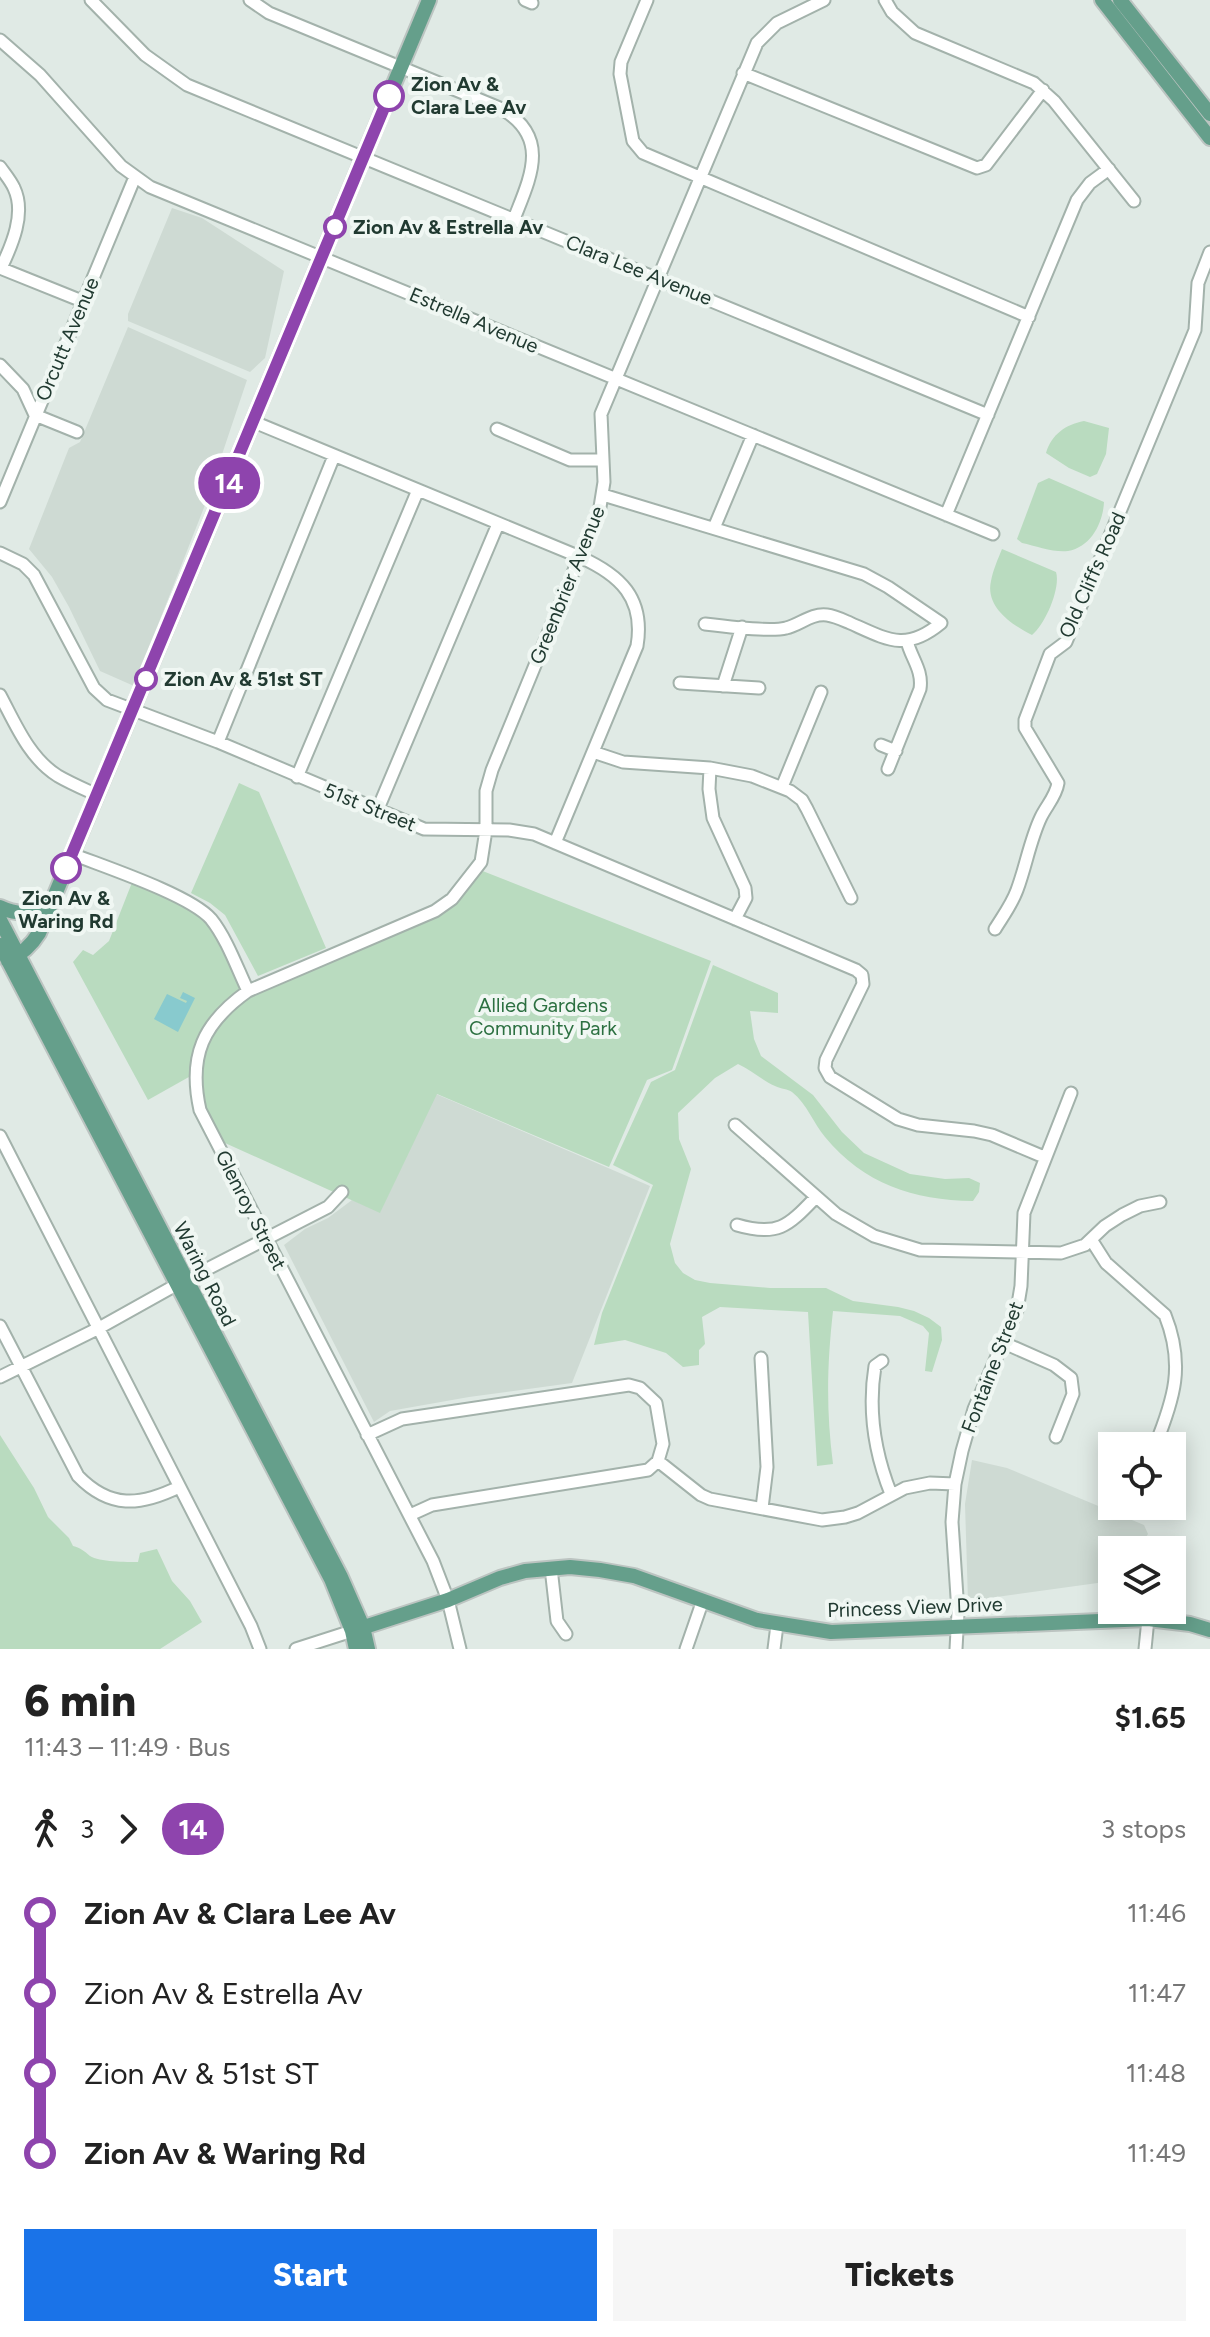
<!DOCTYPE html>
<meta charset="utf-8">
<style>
:root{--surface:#fff;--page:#f6f6f6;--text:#222;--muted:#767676;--accent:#1a73e8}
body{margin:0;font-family:Figtree,sans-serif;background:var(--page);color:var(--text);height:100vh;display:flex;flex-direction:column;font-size:30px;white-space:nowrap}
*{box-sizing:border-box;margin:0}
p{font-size:26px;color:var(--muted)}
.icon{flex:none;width:44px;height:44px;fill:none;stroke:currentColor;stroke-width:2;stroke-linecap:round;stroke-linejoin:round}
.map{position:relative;height:1649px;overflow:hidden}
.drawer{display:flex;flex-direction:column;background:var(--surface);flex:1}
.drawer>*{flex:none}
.badge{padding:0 16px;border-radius:26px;font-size:28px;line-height:52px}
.fabs{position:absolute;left:1098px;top:1432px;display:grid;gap:16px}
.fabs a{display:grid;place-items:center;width:88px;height:88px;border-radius:0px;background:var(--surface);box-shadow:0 4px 20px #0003;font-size:40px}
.map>.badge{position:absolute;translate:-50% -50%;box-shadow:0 0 0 4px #fff}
.legs{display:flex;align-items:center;gap:12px;height:88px;padding:0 24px;font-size:26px}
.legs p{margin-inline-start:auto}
.head{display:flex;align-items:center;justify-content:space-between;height:136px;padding:0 24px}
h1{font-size:44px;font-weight:800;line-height:60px}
.primary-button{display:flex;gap:16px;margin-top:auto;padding:16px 24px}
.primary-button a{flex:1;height:92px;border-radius:0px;background:var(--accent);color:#fff;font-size:32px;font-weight:800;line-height:92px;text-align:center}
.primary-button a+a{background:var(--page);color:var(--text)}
ul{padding:0 24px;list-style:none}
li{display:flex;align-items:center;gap:28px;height:80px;font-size:30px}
li i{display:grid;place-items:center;width:12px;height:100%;margin:0 10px;background:currentColor}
li i::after{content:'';width:20px;height:20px;margin:-10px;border:6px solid;border-radius:50%;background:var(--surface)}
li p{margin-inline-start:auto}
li:first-child i{background:linear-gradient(#0000 50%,currentColor 0)}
li:last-child i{background:linear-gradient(currentColor 50%,#0000 0)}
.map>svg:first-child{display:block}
.built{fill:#cedad3}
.green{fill:#b9dbbf}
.water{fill:#88cace}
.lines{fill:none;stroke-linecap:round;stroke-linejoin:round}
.minor-casing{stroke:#a3b2ab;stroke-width:15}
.major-casing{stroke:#bcc4c1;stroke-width:18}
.minor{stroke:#fff;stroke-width:11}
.major{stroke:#659f8b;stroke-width:14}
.line-1-casing{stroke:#fff;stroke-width:18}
.line-1{stroke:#8e44ad;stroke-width:12}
.stop-1-dot{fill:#fff;stroke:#8e44ad;stroke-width:4}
.labels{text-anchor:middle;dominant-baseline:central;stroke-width:8;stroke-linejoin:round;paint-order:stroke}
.stop-label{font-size:20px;font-weight:bold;fill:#213a31;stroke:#f0f7f3;text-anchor:start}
.street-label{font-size:20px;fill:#213a31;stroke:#f0f7f3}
.park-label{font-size:20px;fill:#2c7041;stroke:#f0f7f3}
</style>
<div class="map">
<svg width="1210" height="1649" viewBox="0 0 1210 1649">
<rect width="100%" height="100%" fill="#e0eae5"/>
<path class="built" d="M 172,208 L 202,218 L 284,271 L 265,358 L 250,372 L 128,321 L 128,314 Z
M 128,327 L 247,380 L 205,505 L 134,686 L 100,671 L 69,607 L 52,577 L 29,549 L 69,448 L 80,442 Z
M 436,1094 L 650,1186 L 572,1383 L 469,1397 L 390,1411 L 374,1422 L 284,1245 L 305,1229 L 328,1218 L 352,1200 L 380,1212 Z
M 972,1460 L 1007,1468 L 1144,1525 L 1148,1534 L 1137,1550 L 1112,1550 L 1112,1581 L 968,1601 L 965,1504 Z"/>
<path class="green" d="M 1084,421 L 1109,428 L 1106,454 L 1097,474 L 1090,477 L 1069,468 L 1046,453 C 1052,434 1065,425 1084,421 Z
M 1049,478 L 1104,502 C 1103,523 1091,547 1068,551 C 1055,553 1036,546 1022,543 L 1017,539 L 1038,483 Z
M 1002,549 L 1056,572 C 1061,588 1045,625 1032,635 C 1012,625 985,607 991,581 C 993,570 998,559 1002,549 Z
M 239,783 L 259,792 L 326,948 L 258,976 L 225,915 L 210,903 L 191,893 Z
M 475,868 L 711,961 L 672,1070 L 647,1080 L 609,1167 L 437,1094 L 380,1213 L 225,1143 L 204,1117 L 196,1073 L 148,1100 L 73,962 L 83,950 L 93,955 L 109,941 L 133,880 L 202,911 L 248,990 L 428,915 Z
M 713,965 L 778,993 L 778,1013 L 750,1011 L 754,1039 L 761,1056 L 813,1095 L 842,1132 L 864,1153 L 910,1174 L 945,1179 L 969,1178 L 980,1183 L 979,1192 L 973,1201 C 913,1200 864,1184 825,1137 C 814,1124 807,1104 792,1092 C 788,1089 781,1089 775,1086 C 762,1080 751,1070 738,1064 L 715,1078 L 678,1113 L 679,1139 L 691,1169 L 670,1244 L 675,1263 L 683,1273 L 695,1280 L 710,1283 L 770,1288 L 826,1288 L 853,1301 L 898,1307 L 914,1311 L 929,1318 L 941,1327 L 942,1340 L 932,1372 L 925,1371 L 929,1333 L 923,1326 L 900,1316 L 833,1311 C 827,1365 826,1410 833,1464 L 817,1466 L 808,1312 L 720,1307 L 702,1317 L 705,1344 L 699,1350 L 699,1365 L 683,1367 L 666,1353 L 625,1340 L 594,1345 L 602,1313 L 653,1185 L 613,1165 L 651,1082 L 675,1070 Z
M 0,1435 L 34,1488 L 48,1517 L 69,1538 L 73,1546 C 81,1548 84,1551 90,1556 C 99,1562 127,1562 138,1562 L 140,1553 L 157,1549 L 172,1581 L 190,1601 L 202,1622 L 160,1649 L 0,1649 Z"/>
<path class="water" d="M 183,992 L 195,998 L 178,1032 L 154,1019 L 167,994 L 186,1003 L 187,1001 L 180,998 Z"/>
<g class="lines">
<defs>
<path id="minor" d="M 91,0 L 145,55 L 187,85 L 988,415
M 250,0 L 269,13 L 502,109 C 551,138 530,178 514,219
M 525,0 L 532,3
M 647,0 L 621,62 L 620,74 L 633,141 L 643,153 L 1029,317
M 885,0 L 892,12 L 915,33 L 1034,83 L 1054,101 L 1134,201
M 0,40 L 40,75 L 121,166 L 150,187 L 993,534
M 743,73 L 977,168 L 986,165 L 1043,90
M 0,167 C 5,174 11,181 14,188 C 26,213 12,245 1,268
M 0,268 L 82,301
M 0,365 L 23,389 L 35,415
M 35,415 L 77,432
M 254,422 L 580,557 C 620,575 645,598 637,646 L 555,843
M 497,429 L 570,460 L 603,460
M 603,495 L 864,574 L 888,587 L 941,623 C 906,652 888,640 850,623 C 843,620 835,616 827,615 C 811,613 800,625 786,628 C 771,632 721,626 705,624
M 0,502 L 135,177
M 946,515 L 1077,200 L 1090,183 L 1109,169
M 714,528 L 753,435
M 0,553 L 23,564 L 34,575 L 94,688 L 107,700 L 218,742 L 424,829 L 509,830 L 534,834 L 856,970 L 862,975 L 863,984 L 826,1060 L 825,1068 L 830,1077 L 898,1119 L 918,1125 L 974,1131 L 992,1135 L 1044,1157
M 680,683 L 759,688
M 723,686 L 742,627
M 0,695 C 15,723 29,758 58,776 C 70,783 84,789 97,795
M 218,742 L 334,456
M 881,745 L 896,751
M 593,752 L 623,762 L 710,768 L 752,776 L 790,791 L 802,800 L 807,809 L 851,898
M 710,768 L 709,789 L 713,818 L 745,888 L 746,898 L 735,919
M 888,769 L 920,689 C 923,670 911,658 907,641
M 297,777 L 418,490
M 782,787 L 821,692
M 377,811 L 498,524
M 72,854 C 105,867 190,895 211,919 C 227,939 237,968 248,991
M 995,929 C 1003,916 1012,904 1017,890 C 1026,866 1030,840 1041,817 C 1047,805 1056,796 1058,783 L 1025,728 L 1025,720 L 1050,654 L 1066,642 L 1195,330 L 1198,283 L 1210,252
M 735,1125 L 836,1214 L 874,1236 L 920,1250 L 1061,1253 L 1085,1245 L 1105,1226 L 1122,1215 L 1140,1206 L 1160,1202
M 0,1136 L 251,1626 L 260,1649
M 737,1225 C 778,1237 788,1226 815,1198
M 1092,1241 L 1106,1263 L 1165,1315 C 1185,1365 1174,1399 1155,1446
M 0,1326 L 78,1476 C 110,1509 140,1506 179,1487
M 1004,1343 L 1054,1365 L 1071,1378 L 1073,1394 L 1056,1437
M 761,1358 L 767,1467 L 762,1508
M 882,1361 L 875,1366 C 868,1409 875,1454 891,1494
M 0,1377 L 99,1328 L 176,1285 L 328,1207 L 342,1192
M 367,1435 L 402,1419 L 629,1385 L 640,1388 L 656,1403 L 663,1444 L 658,1461 L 648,1470 L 432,1505 L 410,1515
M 658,1461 L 701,1495 L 710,1499 L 822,1520 L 845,1517 L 858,1513 L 905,1488 L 930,1483 L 955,1484
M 551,1568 L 557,1621 L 566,1634
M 296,1649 L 352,1631
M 460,1649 L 448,1600 L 433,1561 L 200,1110 C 188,1056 203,1023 248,991 L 435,911 L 452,899 L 481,862 L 486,830 L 486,791 L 492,770 L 600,507 L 604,482 L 601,414 L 757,43 L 777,23 L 824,0
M 686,1649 L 703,1600
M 774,1649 L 777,1625
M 956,1649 L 958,1612 L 952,1522 L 955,1484 L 962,1451 L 974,1409 L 1017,1310 L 1021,1286 L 1024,1213 L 1071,1093
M 1145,1649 L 1148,1619"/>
<path id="major" d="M 1102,0 L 1210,138
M 1120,0 L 1210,114
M 0,907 C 19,916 35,915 51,900
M 0,920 L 341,1577 L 363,1627 L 368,1649
M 0,945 L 331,1579 L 352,1631 L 356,1649
M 8,961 C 22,954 31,946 39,933 L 429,0
M 352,1631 L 448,1600 L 500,1578 L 525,1571 L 570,1567 L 600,1570 L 634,1576 L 757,1620 L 831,1632 L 1148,1619 L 1190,1624 L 1210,1630"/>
</defs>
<use href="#minor" class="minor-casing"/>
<use href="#major" class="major-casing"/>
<use href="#minor" class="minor"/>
<use href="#major" class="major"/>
</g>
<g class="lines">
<defs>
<path id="line-1" d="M 66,868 L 389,96"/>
</defs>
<use href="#line-1" class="line-1-casing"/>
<use href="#line-1" class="line-1"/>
</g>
<g class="stop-1-dot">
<circle cx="389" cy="96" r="14"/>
<circle cx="335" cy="227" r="10"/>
<circle cx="146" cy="679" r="10"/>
<circle cx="66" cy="868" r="14"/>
</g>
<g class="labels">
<g class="stop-label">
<text x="411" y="84">Zion Av &amp;<tspan x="411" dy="23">Clara Lee Av</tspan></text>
<text x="353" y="227">Zion Av &amp; Estrella Av</text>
<text x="164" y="679">Zion Av &amp; 51st ST</text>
<text x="66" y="898" text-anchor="middle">Zion Av &amp;<tspan x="66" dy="23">Waring Rd</tspan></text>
</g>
<g class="street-label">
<text transform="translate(639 270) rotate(22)">Clara Lee Avenue</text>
<text transform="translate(474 320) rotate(23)">Estrella Avenue</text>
<text transform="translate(67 339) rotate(-67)">Orcutt Avenue</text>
<text transform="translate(1092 575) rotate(-66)">Old Cliffs Road</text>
<text transform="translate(567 585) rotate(-68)">Greenbrier Avenue</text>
<text transform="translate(370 807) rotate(22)">51st Street</text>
<text transform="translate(251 1210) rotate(63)">Glenroy Street</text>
<text transform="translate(205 1274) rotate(63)">Waring Road</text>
<text transform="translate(992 1367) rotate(-69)">Fontaine Street</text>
<text transform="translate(915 1607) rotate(-2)">Princess View Drive</text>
</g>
<g class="park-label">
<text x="543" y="1005">Allied Gardens<tspan x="543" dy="23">Community Park</tspan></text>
</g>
</g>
</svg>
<div class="fabs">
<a><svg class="icon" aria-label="locate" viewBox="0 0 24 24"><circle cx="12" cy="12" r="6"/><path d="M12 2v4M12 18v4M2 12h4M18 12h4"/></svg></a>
<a><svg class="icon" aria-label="layers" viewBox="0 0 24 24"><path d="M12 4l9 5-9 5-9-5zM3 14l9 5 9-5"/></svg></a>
</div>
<b class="badge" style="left:229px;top:483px;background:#8e44ad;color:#fff">14</b>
</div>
<section class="drawer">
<div class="head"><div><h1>6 min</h1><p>11:43 – 11:49 · Bus</p></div><b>$1.65</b></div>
<div class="legs"><svg class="icon" aria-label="walk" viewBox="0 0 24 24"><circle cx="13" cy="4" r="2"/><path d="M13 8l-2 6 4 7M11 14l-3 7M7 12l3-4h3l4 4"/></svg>3<svg class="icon" aria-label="forward" viewBox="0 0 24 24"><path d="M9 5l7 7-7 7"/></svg><b class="badge" style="background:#8e44ad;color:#fff">14</b><p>3 stops</p></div>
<ul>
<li><i style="color:#8e44ad"></i><b>Zion Av &amp; Clara Lee Av</b><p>11:46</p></li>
<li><i style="color:#8e44ad"></i><span>Zion Av &amp; Estrella Av</span><p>11:47</p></li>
<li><i style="color:#8e44ad"></i><span>Zion Av &amp; 51st ST</span><p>11:48</p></li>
<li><i style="color:#8e44ad"></i><b>Zion Av &amp; Waring Rd</b><p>11:49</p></li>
</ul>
<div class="primary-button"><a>Start</a><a>Tickets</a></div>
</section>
